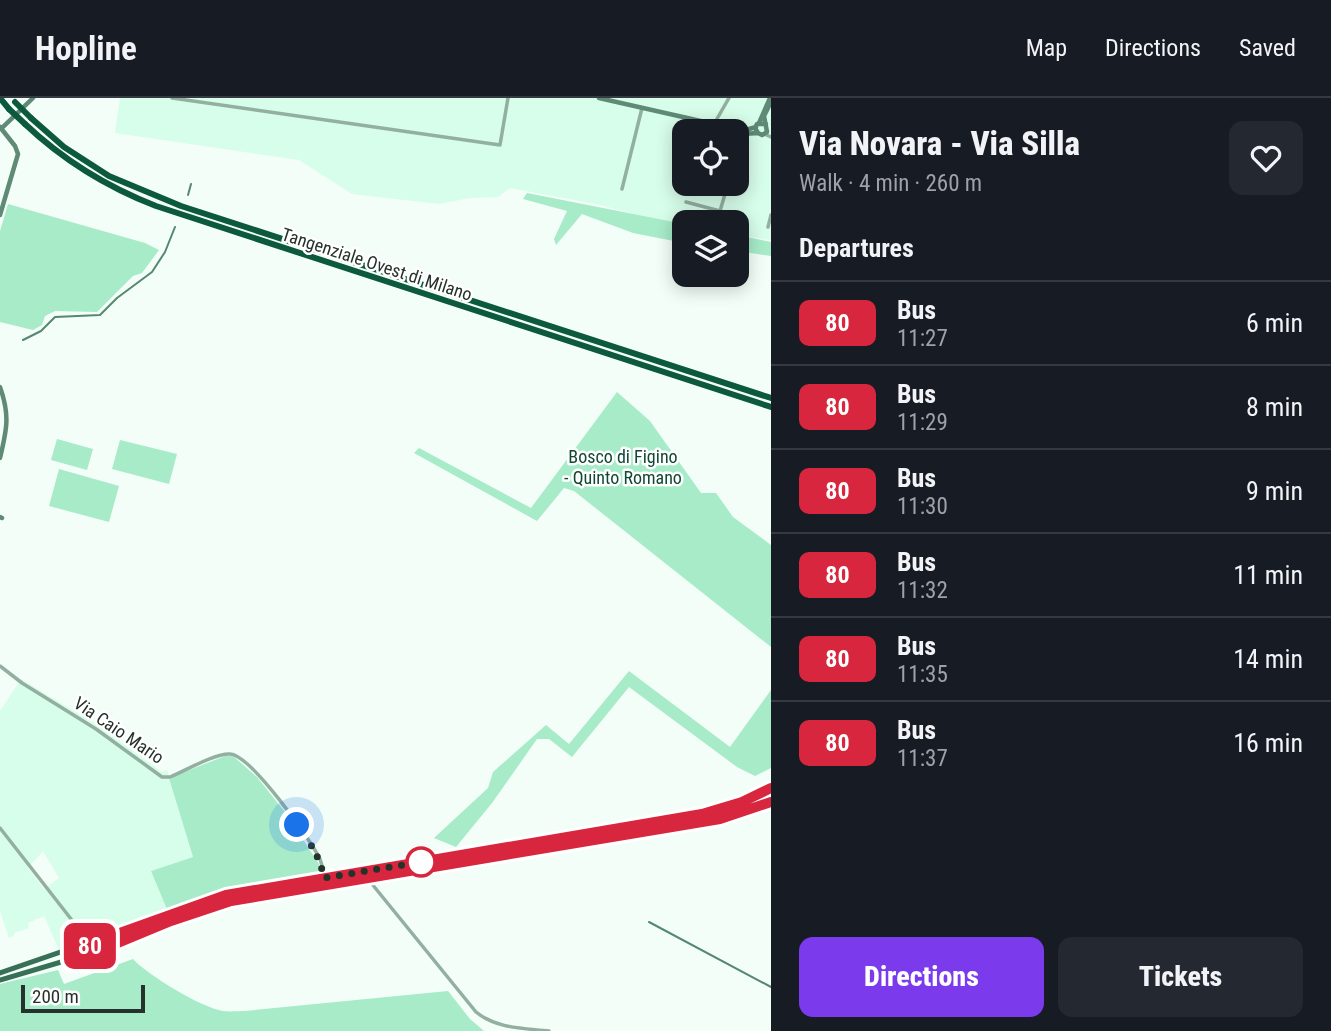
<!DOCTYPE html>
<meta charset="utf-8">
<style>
:root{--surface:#171b24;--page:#242831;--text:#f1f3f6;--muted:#9ea1a6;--line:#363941;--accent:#7c3aed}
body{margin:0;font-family:"Roboto Condensed",sans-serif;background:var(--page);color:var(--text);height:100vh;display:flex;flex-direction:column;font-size:26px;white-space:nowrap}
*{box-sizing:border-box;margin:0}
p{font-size:23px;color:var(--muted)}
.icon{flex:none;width:38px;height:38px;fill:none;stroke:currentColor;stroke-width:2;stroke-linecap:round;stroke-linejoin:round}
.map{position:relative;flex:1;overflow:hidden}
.sheet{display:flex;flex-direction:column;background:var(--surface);width:560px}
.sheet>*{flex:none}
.badge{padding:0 14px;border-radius:10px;font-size:24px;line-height:46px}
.tools{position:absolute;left:672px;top:21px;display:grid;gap:14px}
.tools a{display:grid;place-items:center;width:77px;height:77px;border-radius:14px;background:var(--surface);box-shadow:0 4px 18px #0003;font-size:35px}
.scale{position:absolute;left:21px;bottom:18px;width:124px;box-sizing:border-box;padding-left:7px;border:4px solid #25312b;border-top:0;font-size:19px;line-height:24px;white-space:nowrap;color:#25312b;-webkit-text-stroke:5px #fff;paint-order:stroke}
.you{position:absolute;width:35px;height:35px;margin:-18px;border:5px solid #fff;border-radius:50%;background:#1a73e8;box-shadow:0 0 0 10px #1a73e833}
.map>.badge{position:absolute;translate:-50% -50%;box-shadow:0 0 0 4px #fff}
h2{padding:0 28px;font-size:26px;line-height:63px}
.round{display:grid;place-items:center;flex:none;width:74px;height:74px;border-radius:14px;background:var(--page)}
.summary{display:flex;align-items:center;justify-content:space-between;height:119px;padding:0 28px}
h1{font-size:33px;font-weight:800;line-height:52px}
.primary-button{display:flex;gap:14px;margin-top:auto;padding:14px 28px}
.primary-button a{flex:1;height:80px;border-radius:14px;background:var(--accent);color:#fff;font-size:28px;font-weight:800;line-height:80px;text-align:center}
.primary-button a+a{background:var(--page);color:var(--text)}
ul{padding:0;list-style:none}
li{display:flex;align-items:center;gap:21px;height:84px;padding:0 28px;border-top:2px solid var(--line)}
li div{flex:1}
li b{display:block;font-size:26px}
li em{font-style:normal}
li .badge{min-width:77px;font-weight:700;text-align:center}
header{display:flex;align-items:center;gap:42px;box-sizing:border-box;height:98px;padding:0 35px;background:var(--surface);border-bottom:2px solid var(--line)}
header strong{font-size:33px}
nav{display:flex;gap:38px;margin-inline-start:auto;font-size:24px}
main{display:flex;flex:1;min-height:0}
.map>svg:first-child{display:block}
.built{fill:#d7feea;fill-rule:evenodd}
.green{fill:#a7ebc9}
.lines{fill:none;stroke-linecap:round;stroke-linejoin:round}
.stream{stroke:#558870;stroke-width:2}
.street{stroke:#92afa0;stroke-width:3.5}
.secondary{stroke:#5f8a75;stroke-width:4.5}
.primary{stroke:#386f57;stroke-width:5}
.highway{stroke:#0c593d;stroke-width:6}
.highway-bridge{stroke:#0c593d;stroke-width:6}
.line-casing{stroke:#fff;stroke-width:16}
.line{stroke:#d7263d;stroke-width:10}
.walk{stroke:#25312b;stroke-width:7;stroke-dasharray:0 12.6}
.stop-dot{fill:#fff;stroke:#d7263d;stroke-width:3.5}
.labels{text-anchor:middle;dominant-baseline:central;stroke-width:5;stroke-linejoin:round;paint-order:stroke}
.street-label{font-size:18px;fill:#25312b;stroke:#fff}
.park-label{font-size:18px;fill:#104832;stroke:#fff}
</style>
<header>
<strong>Hopline</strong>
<nav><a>Map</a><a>Directions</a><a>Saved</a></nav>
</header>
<main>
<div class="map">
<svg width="771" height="933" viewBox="0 0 771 933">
<rect width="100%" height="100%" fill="#f2fef7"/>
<path class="built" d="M 120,0 L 771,0 L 771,142 L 737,137 L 737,124 L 684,124 L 684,129 L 596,106 L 510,90 L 498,99 L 470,100 L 439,106 L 352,96 L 299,62 L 115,35 ZM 684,33 L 737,33 L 737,86 L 684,86 Z
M 21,581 L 99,628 L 162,674 L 167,672 L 193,759 L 151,773 L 168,814 L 59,852 L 44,818 L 28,825 L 29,830 L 14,835 L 14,838 L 9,840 L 0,813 L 0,613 ZM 43,753 L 59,780 L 44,791 L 28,770 Z"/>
<path class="green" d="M 527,95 L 684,126 L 684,145 L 633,135 L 582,116 L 556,147 L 554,141 L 567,113 L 523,101 Z
M 8,106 L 145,145 L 159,152 L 142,175 L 133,178 L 97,214 L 55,213 L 45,218 L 42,227 L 33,232 L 0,224 L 0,133 Z
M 737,137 L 771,144 L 771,158 L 737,153 Z
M 617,294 L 650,323 L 701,395 L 716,395 L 733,419 L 771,447 L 771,549 L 574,393 L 564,390 L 537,423 L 414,355 L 419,350 L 531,410 Z
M 57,341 L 93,351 L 87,372 L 51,362 Z
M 120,342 L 177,356 L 169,386 L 112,371 Z
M 59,371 L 119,388 L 109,424 L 49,408 Z
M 629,573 L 730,649 L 771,592 L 771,670 L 755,678 L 737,669 L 629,589 L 572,659 L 549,641 L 537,641 L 492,705 L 456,749 L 434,740 L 488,690 L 493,674 L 546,627 L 569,646 Z
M 225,658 L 233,658 L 257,679 L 284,713 L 319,766 L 319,777 L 218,796 L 168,814 L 151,773 L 193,759 L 169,680 Z
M 133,861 C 146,876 202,910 223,913 C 230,914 238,913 245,913 L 448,893 L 470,921 L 484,933 L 0,933 L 0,886 L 58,872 L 64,886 Z"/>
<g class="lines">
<path class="stream" d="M 188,97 L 191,86
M 23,242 L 41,233 L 55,219 L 100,217 L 117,200 L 152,174 L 165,154 L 175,129
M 649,824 L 771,889"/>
<path class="street" d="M 172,0 L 500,47 L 508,0
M 714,26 L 729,0
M 764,36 L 771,39
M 737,56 L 743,35
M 622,91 L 642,10
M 686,104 L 720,113 L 728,86
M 768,129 L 771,117
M 0,568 L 22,585 L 96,631 L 162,679 L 170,679 C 185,673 215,655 230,656 C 251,657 310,741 320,761 C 323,769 324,779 326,787
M 0,730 L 89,844
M 365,773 L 372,786 L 476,914 C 497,931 523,930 549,933"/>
<path class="secondary" d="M 599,0 L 736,31 L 749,31 L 756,29
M 759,25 L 770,0
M 766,26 L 757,26 L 755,30 L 758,35 L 762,37 L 767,34 L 764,18 L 771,4
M 0,29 L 15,48 L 18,56 L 0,117
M 1,31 L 33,0
M 737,32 L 743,36 L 758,35
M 0,289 C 10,317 7,331 0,360
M 0,419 L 2,420
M 758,708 L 771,704"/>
<path class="primary" d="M 0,875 L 226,797 L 702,716 L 742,704 L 771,690
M 0,882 L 105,851 L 171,823 L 231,804 L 720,721 L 771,700"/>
<path class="highway" d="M 0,0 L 9,11
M 31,20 L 64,49 L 109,78 L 181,108 L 771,300
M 25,26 C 63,62 107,89 156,108 L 771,309"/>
<path class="highway-bridge" d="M 15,4 L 31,20
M 9,11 L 25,26"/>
</g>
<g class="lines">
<defs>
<path id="line" d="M 771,690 L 742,704 L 702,716 L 226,797 L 89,846 L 93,854 L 101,852 L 171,823 L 231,803 L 720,721 L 771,704"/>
</defs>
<use href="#line" class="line-casing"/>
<use href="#line" class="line"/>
<path class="walk" d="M 297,727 C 310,744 320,759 324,780 L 421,764"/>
</g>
<circle class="stop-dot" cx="421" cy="764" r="14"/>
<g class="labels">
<g class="street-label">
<text transform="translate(377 166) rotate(18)">Tangenziale Ovest di Milano</text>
<text transform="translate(119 632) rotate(34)">Via Caio Mario</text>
</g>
<g class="park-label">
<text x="623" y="358">Bosco di Figino<tspan x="623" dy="21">- Quinto Romano</tspan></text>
</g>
</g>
</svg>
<div class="tools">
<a><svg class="icon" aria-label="locate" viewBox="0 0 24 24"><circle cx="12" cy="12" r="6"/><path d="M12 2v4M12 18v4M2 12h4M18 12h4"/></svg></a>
<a><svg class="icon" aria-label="layers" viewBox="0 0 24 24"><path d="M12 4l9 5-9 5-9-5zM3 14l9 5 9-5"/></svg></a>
</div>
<div class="scale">200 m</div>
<div class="you" style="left:297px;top:727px"></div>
<b class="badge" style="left:90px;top:848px;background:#d7263d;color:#fff">80</b>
</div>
<section class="sheet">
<div class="summary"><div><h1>Via Novara - Via Silla</h1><p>Walk · 4 min · 260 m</p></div><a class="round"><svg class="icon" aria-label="heart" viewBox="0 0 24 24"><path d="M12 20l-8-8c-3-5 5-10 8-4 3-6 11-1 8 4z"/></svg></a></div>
<h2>Departures</h2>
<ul>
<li><span class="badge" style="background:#d7263d;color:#fff">80</span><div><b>Bus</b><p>11:27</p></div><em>6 min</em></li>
<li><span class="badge" style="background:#d7263d;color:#fff">80</span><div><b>Bus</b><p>11:29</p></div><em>8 min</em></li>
<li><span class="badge" style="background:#d7263d;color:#fff">80</span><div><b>Bus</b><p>11:30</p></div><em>9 min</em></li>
<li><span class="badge" style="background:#d7263d;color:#fff">80</span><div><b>Bus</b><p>11:32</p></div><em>11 min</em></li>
<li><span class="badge" style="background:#d7263d;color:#fff">80</span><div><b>Bus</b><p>11:35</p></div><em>14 min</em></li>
<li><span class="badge" style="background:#d7263d;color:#fff">80</span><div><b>Bus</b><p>11:37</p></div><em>16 min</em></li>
</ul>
<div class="primary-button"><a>Directions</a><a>Tickets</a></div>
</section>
</main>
